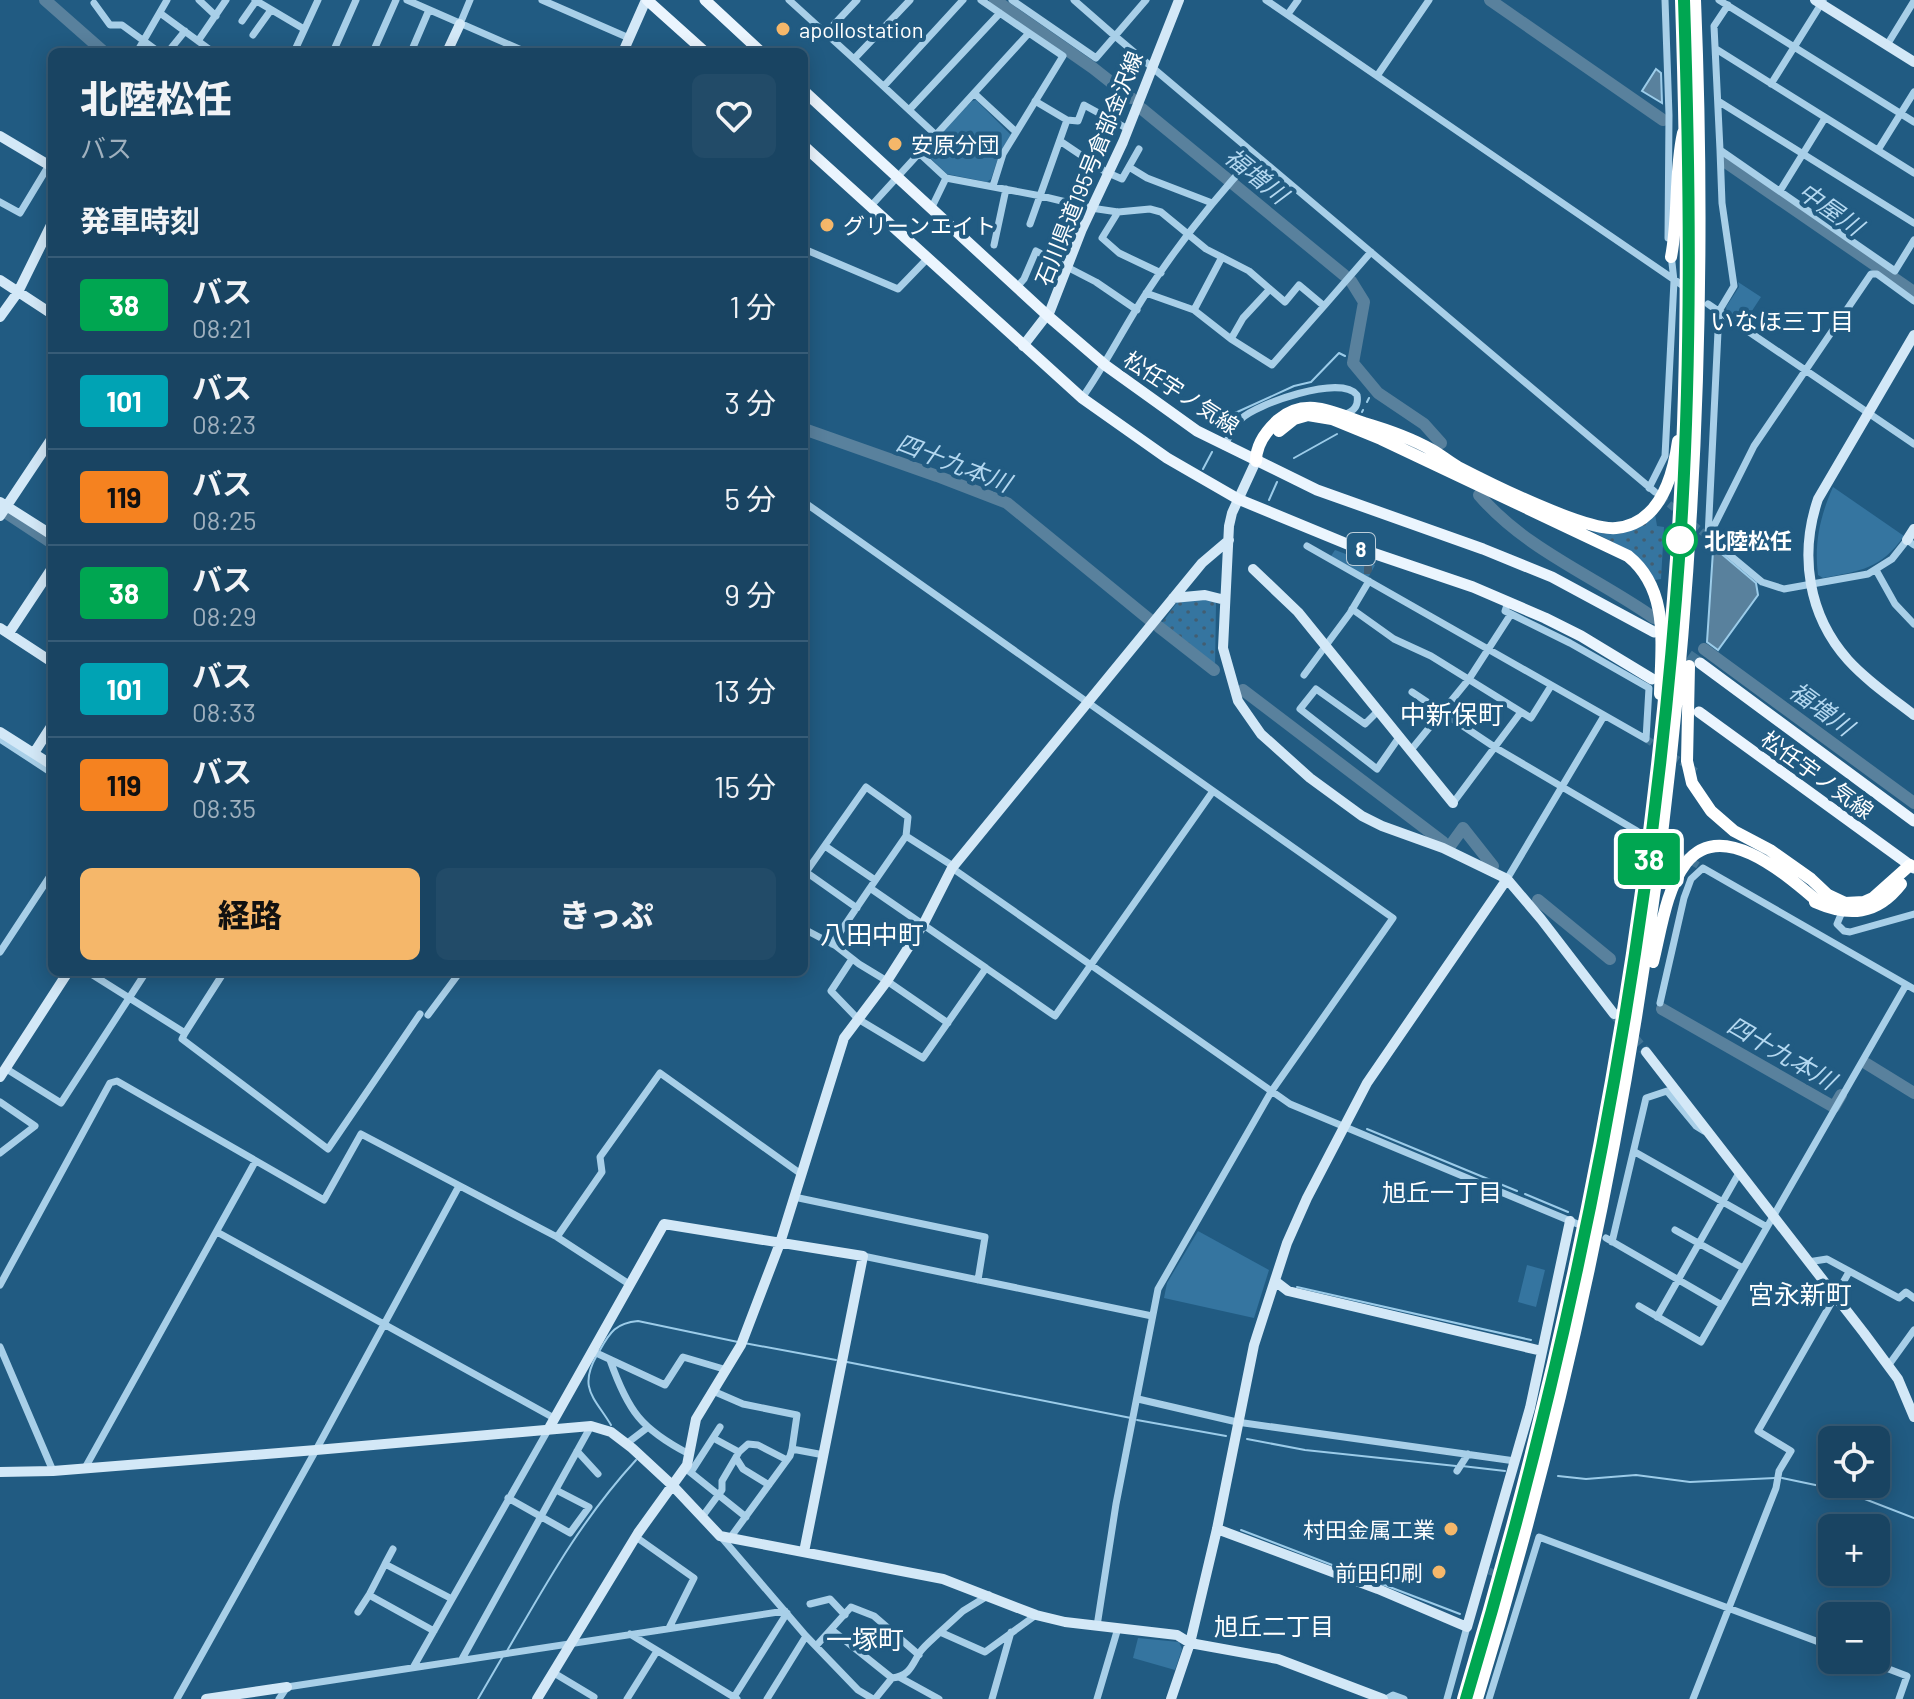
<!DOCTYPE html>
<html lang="ja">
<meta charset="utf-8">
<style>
:root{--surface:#194462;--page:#224b68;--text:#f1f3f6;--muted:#9fb0be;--line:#375c77;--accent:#f5b76a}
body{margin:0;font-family:Barlow,"Noto Sans JP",sans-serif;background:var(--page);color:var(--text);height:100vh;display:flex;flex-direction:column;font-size:30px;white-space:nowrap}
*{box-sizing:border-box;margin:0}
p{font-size:26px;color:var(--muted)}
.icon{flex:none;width:44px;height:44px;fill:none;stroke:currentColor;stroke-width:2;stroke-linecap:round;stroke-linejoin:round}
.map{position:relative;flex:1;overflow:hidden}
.drawer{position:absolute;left:48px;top:48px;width:760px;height:928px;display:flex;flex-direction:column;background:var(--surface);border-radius:12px;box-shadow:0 4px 20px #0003,0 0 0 2px var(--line)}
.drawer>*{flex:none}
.badge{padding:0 16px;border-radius:6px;font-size:28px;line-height:52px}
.buttons{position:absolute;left:1818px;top:1426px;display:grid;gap:16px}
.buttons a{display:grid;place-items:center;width:72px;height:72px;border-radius:12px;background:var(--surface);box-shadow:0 4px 20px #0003,0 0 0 2px var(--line);font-size:40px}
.map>.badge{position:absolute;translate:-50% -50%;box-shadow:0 0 0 4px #fff}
h2{padding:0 32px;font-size:30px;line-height:72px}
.round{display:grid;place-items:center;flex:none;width:84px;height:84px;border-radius:12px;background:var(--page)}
.head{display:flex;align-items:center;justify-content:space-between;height:136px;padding:0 32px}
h1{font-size:38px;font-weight:800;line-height:60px}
.cta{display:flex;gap:16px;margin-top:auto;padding:16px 32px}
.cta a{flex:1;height:92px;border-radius:12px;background:var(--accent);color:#111;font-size:32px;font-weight:800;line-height:92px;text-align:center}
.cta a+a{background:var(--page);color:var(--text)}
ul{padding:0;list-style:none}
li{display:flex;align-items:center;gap:24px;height:96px;padding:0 32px;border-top:2px solid var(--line)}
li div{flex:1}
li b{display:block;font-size:30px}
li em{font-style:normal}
li .badge{min-width:88px;font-weight:700;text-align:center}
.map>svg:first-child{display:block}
.grass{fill:url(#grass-dots)}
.cemetery{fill:url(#cemetery-stones)}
.park{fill:#3575a0}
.water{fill:#59819d;stroke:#9ccce9;stroke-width:2}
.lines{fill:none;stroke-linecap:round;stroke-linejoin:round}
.stream{stroke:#9ccce9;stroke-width:2}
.river{stroke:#59819d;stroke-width:12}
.street-tunnel{stroke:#427495;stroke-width:7;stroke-dasharray:7 3.5;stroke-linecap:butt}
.secondary-tunnel{stroke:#427495;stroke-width:10;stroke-dasharray:10 5;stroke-linecap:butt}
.primary-tunnel{stroke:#427495;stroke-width:11;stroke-dasharray:11 5.5;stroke-linecap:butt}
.street{stroke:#a8cfe8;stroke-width:7}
.secondary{stroke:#d3e8f7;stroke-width:10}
.primary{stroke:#ebf5fe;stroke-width:11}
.highway{stroke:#fff;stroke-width:12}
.line-casing{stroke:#fff;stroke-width:18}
.line{stroke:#00a651;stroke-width:12}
.poi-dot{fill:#f5b76a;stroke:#215b82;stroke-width:3}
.stop-dot{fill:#fff;stroke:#00a651;stroke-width:4}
.labels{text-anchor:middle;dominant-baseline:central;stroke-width:8;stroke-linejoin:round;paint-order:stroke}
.shield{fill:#215b82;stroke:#bcceda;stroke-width:2}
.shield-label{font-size:20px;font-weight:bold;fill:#fff}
.poi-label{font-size:22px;fill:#fff;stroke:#215b82;text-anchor:start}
.street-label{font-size:22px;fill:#fff;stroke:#215b82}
.stop-label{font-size:22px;font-weight:bold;fill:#fff;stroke:#215b82;text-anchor:start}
.water-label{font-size:24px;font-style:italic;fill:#b4d8f0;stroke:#215b82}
.neighbourhood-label{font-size:24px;fill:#fff;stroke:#215b82}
.quarter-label{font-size:26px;fill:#fff;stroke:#215b82}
</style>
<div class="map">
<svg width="1914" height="1699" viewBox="0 0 1914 1699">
<defs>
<pattern id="grass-dots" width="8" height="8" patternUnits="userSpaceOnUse" patternTransform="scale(2)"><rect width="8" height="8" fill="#3575a0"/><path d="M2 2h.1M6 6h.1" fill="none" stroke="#425e72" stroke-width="1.8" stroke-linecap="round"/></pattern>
<pattern id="cemetery-stones" width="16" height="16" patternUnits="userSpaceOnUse" patternTransform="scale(2)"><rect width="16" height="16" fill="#3575a0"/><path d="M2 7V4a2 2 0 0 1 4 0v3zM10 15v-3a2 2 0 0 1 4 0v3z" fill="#425e72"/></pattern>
</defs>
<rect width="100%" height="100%" fill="#215b82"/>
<path class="grass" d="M 1655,514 L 1657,526 L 1664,527 L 1661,579 L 1655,580 C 1641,555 1616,544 1592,531 L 1608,533 Z
M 1203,599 L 1216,602 L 1215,667 L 1162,623 L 1178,601 Z"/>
<path class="cemetery" d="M 1335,550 L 1375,565 L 1368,578 L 1331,556 Z"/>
<path class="park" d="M 976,100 L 1011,135 L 1000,152 L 991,179 L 987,182 L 947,174 L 926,154 L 925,150 L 972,101 Z
M 1738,282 L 1761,297 L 1744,323 L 1727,312 L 1726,307 L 1739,287 Z
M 1833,487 L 1904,536 C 1881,569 1860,571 1823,578 L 1818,575 C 1814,544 1820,516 1833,487 Z
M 1198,1231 L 1269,1270 L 1254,1318 L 1164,1298 L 1167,1283 Z
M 1527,1265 L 1545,1270 L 1536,1307 L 1518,1302 Z
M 1138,1638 L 1179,1642 L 1182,1649 L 1175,1670 L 1133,1658 Z"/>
<path class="water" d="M 1656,69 L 1661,73 L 1662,103 L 1642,91 Z
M 1717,550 L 1756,583 L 1758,595 L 1718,650 L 1707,642 L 1713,551 Z"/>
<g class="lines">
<path class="stream" d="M 1350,359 L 1353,363
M 1375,392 L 1376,391
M 1367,402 L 1369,398
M 1362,412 L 1363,410
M 1224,432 L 1235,413 L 1294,386 L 1311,382 L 1339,353 L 1345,356
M 1294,458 L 1337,434
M 1203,469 L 1212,452
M 1269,500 L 1277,482
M 1367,1129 L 1517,1191
M 1525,1194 L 1568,1212
M 1297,1287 L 1531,1340
M 744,1343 L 836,1360
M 600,1350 C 610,1332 616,1323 638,1321 L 738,1342
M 597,1355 C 578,1388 594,1397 611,1425
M 847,1362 L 1131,1418
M 1137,1420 L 1226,1436
M 1247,1439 L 1305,1450 L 1456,1466
M 1462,1466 L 1505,1471
M 1558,1476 L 1586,1479 L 1636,1475 L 1690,1482 L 1775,1478
M 1782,1478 L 1844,1491 L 1914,1518
M 1241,1530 L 1460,1614
M 507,1651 C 547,1582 581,1520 636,1460
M 478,1699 L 503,1656"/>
<path class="river" d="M 45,0 L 104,52
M 995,0 L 1093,68 L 1131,98
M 1490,0 L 1663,120
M 1142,109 L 1344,275
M 1724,161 L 1914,292
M 1351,281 L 1364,302 L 1353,363 L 1378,393 L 1424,424 L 1441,443
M 804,429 L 937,476 L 1007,503 L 1150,620
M 1479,495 C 1526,550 1596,577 1654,618
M 8,514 L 52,543
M 1159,627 L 1214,670
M 1704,649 L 1914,803
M 1243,690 L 1443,842
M 1450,846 L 1463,828 L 1493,866
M 1538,900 L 1610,959
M 1662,1009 L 1834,1107 L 1841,1095
M 1867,1064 L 1914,1093"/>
<path class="street-tunnel" d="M 1661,497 L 1708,537
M 1646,739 L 1697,772
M 1637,831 L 1703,868
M 1489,1571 L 1518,1582"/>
<path class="secondary-tunnel" d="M 1614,1014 L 1646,1052"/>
<path class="primary-tunnel" d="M 1675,646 L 1700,663"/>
<path class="street" d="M 199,0 L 216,16
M 255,0 L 304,29
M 407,0 L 526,52
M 542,0 L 629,38
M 789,0 L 854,59 L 910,0
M 1012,0 L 1096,58 L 1115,36 L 1655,492
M 1074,0 L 1115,36 L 1146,0
M 1266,0 L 1682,285
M 1665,0 L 1669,115 L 1668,238
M 1719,0 L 1914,122
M 94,3 L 110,25 L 122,25 L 159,52
M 1728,5 L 1714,26 L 1720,150 L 1895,271 L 1914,240
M 160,13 L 213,52
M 1288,14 L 1298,0
M 242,21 L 256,1
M 460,24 L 470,0
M 826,33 L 857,0
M 253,35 L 271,10
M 198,41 L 226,0
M 1887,45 L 1914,1
M 1716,49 L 1914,173
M 137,52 L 167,0
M 168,52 L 185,31
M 294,52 L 318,0
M 333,52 L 356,0
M 373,52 L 396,0
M 411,52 L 429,10
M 854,59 L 936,135
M 1377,76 L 1429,0
M 1771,84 L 1823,1
M 884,86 L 963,0
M 975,94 L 1016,132
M 1718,101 L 1914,223
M 909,110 L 1000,13
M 1067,120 L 1078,121 L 1084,105 L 1128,129
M 1060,141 L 1106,172 L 1122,179 L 1139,149
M 1878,150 L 1914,92
M 919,153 L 946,178 L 1041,196 L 1091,208 L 1118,212 L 1150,209 L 1161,212 L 1206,249 L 1249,271 L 1285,302 L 1299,285 L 1324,306 L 1371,252
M 1129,167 L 1147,178 L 1212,203
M 993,186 L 1003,154 L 1063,56 L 1029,33
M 1780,191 L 1825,118
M 0,202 L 20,213 L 49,165
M 870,207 L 1029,33 L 981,0
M 931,209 L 946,178
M 1118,212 L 1102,238 L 1119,253 L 1161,273
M 1030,224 L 1067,120 L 1035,101
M 994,245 L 1006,189
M 804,249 L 898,289 L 927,259
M 1017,287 L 1024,279 L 1036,251 L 1096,282 L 1137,310
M 1146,293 L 1194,310 L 1231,339 L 1272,365 L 1324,306
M 1708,304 L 1914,444
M 1194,310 L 1222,257
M 1231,339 L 1243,318 L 1270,289
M 1082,398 C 1106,364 1124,327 1147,292 C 1179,243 1216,197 1255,155
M 1224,446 C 1229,438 1234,426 1241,419 C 1256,404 1341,374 1357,395 C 1359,406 1354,411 1344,415
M 1649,488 L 1665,456 L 1674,281 L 1671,254
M 804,502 L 1393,918 L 1271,1092 L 1158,1289 L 1116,1504 L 1097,1626
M 1711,532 L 1754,446 L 1871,274 L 1877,274 L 1914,301
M 1708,537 L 1719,311 L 1734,286 L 1722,203 L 1720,150
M 1708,537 L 1762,582 L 1784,589 L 1868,574 L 1892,559 L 1907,540 L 1914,545
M 1307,546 L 1646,739 L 1649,688 L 1570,643 L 1505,611 L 1508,602
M 1876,570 L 1895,604 L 1914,624
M 1352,609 L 1394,639 L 1431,656 L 1531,718 L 1551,686
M 1304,675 L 1350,613 L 1369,581
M 1412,692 L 1496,748 L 1637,831
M 1379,710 L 1365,724 L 1316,689 L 1300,709 L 1377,769 L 1400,736
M 0,739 L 52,773
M 1411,750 L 1469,679 L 1511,614
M 1453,803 L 1521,712
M 906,836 L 953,866
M 825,846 L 875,880
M 952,868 L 1290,1104 L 1580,1225
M 806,872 L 857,908
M 804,875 L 866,787 L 908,817 L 906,836 L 870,888
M 1507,879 L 1604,716
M 1842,912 L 1837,924 L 1844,931 L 1850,932 L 1914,914
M 804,929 L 836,946 L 859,964 L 887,981 L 948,1023
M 832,944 L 870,888 L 986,968 L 923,1058 L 858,1019 L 831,991 L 852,959
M 0,952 L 52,873
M 986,968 L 1055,1016 L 1213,791
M 88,972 L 185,1033 L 224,972
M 1660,1003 L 1684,898 L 1691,879 L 1703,868 L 1914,989
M 428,1015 L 460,972
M 185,1033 L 182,1039 L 328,1149 L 420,1014
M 5,1068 L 61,1103 L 146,972
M 0,1102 L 35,1126 L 0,1153
M 1635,1152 L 1767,1227
M 794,1197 L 985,1237 L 978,1280
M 1675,1230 L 1743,1268
M 217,1232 L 554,1418
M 557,1237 L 602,1172 L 600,1157 L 660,1073 L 801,1174
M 1606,1238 L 1722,1305
M 1612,1242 L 1646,1098 L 1667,1091 L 1696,1126 L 1704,1131
M 863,1256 L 1152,1316
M 1808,1262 L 1827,1259 L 1899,1298 L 1906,1292 L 1914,1298
M 0,1285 L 110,1083 L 117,1081 L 324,1200 L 361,1134 L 557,1237 L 629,1284
M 1639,1306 L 1701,1342 L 1906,985
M 1657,1317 L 1739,1173
M 0,1347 L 53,1471
M 592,1351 L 665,1385 L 683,1357 L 727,1370
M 610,1360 C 628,1411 641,1429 689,1454
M 1888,1366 L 1914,1330
M 713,1391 L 743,1404 L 797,1415 L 792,1449 L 824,1455
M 1138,1399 L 1237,1422 L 1515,1461
M 626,1444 L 647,1428
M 577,1451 L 598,1474
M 739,1452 L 748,1444 L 758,1445 L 787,1460
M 736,1458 L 743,1469 L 769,1485
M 85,1468 L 255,1162
M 685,1468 L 746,1517
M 1457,1471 L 1468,1454
M 691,1472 L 720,1427
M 508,1498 L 570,1533 L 589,1507 L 556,1490
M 702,1517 L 722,1490 L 722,1481 L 739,1452 L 715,1439
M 636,1537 L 694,1578 L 669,1628
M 722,1538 L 806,1636 L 858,1690 L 873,1699
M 730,1538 L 790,1456 L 792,1449
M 385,1564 L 393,1549
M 810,1604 L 830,1599 L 845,1615
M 358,1612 L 369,1595
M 832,1630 L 892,1678
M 434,1631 L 369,1595 L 385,1564 L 452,1599
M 940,1632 L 963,1611 L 989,1595
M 630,1634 L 737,1699
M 816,1646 L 851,1607 L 874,1616 L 919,1655
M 864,1654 L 885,1626
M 462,1659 L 591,1426
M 1865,1660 L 1907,1676 L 1899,1699
M 414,1666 L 548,1430
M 554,1673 L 594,1697
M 899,1677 L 939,1699
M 734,1697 L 787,1613
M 177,1699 L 316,1450 L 459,1186
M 279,1699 L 287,1687 L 785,1611
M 627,1699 L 657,1651
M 767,1699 L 806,1636
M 875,1699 L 892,1678 C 910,1676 912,1665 920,1652 C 925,1645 934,1638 940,1632 L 985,1652 L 1036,1615
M 992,1699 L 1011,1632
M 1097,1699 L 1118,1628
M 1386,1699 L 1393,1695 L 1404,1699
M 1447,1699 L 1467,1627
M 1489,1699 L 1539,1537 L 1832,1647
M 1693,1699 L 1776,1488 L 1779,1471 L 1791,1451 L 1758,1431 L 1849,1272"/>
<path class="secondary" d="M 1815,0 L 1914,62
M 447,52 L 460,24
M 623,52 L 646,0
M 0,136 L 52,167
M 0,280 L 52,314
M 0,317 L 18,292 L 52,223
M 1914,335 L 1818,499 C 1799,555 1808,615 1848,660 C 1867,681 1892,698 1914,715
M 1023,346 L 1050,311 L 1082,229 L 1123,142 L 1179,0
M 1256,461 L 1232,513 L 1229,526 L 1223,648 L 1238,701 L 1261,734 L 1310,778 L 1362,816 L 1382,826 L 1443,848 L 1507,879 L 1541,919 L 1614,1014
M 0,502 L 52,535
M 0,516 L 52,438
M 1907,540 L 1914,529
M 1253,569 L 1298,612 L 1453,803
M 1173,598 L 1205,595 L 1225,600
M 0,628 L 52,662
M 9,633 L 52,568
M 0,732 L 52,765
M 34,753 L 52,725
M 1646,1052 L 1864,1333 L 1898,1379 L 1914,1417
M 0,1077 L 68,972
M 1275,1281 L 1288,1291 L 1542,1351
M 548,1430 L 664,1224 L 863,1256 L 804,1552
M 0,1472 L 53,1471 L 316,1450 L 591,1426 L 611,1432 L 632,1448 L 673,1486 L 720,1536 L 943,1579 L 1036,1615 L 1065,1622 L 1177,1635 L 1190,1643 L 1278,1659 L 1383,1699
M 1217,1529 L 1378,1589 L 1467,1627 L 1530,1408 L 1570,1221
M 206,1699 L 287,1687
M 537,1699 L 638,1533 L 687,1465 L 696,1419 L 741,1345 L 780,1243 L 844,1038 L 887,981 L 924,923 L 952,868 L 1202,563 L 1229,540
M 1171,1699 L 1190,1643 L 1217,1529 L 1254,1345 L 1287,1243 L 1307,1198 L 1367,1083 L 1507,879"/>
<path class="primary" d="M 647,0 L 705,52
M 705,0 L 761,52
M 804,91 L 1048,316 L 1105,365 L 1197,431 L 1317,490 L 1483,549 L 1552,577 L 1654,632
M 804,146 L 1082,398 L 1167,458 L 1238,499 L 1352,546 L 1473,587 L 1545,618 L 1581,636 L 1652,679
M 1700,663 L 1914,821
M 1699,712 L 1914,868"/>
<path class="highway" d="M 1671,257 C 1679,216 1674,174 1683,133
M 1279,431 L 1294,419 L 1308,415 L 1332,419 L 1381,439 L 1628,556 C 1670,590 1661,645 1660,694
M 1256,461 C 1256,445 1266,431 1278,420 C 1306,396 1335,413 1364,423 C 1388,430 1411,438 1432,450 C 1441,455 1449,462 1458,467 C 1489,483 1585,531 1616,528 C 1660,524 1673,477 1678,441
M 1689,666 L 1687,761 L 1692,783 L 1711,811 L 1734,831 L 1770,850 L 1811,879 L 1828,895 L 1845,903 L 1864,902 L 1873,898 L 1910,865
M 1815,902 C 1849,917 1877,915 1901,884
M 1653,962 C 1661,930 1666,889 1686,863 C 1723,815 1792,880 1822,905
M 1466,1699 C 1580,1321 1653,939 1680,545 C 1692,363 1690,182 1684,0
M 1477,1699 C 1647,1146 1719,577 1695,0"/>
</g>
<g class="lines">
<defs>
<path id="line" d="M 1466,1699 C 1580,1321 1653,939 1680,545 C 1692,363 1690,182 1684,0"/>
</defs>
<use href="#line" class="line-casing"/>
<use href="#line" class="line"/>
</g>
<g class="poi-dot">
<circle cx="783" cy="29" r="8"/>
<circle cx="895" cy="144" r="8"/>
<circle cx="827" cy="225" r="8"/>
<circle cx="1451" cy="1529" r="8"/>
<circle cx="1439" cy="1572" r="8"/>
</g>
<circle class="stop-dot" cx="1680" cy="540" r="16"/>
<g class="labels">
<rect class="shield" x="1347" y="533" width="28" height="32" rx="6"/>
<g class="shield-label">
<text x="1361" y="549">8</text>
</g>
<g class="poi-label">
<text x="799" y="29">apollostation</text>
<text x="911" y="144">安原分団</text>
<text x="843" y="225">グリーンエイト</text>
<text x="1435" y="1529" text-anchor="end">村田金属工業</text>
<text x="1423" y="1572" text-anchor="end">前田印刷</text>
</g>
<g class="street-label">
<text transform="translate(1088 168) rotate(-68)">石川県道195号倉部金沢線</text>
<text transform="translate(1182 392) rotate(33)">松任宇ノ気線</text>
<text transform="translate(1818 774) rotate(36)">松任宇ノ気線</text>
</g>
<g class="stop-label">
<text x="1704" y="540">北陸松任</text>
</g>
<g class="water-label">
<text transform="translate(1257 175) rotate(39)">福増川</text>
<text transform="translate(1831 208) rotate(35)">中屋川</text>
<text transform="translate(954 462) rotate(21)">四十九本川</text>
<text transform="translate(1822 708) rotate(36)">福増川</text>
<text transform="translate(1782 1052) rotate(30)">四十九本川</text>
</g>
<g class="neighbourhood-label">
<text x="1782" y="320">いなほ三丁目</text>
<text x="1442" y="1191">旭丘一丁目</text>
<text x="1274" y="1625">旭丘二丁目</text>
</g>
<g class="quarter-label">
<text x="1452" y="713">中新保町</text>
<text x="872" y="933">八田中町</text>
<text x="1800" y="1293">宮永新町</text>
<text x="865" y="1638">一塚町</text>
</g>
</g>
</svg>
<div class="buttons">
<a><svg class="icon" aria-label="locate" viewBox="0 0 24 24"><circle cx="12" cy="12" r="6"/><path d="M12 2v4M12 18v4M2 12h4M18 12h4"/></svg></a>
<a>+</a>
<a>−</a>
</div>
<b class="badge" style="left:1649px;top:859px;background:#00a651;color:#fff">38</b>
<section class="drawer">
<div class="head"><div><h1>北陸松任</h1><p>バス</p></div><a class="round"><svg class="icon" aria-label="heart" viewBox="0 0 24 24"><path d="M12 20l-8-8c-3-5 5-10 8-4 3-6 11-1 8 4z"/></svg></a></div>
<h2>発車時刻</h2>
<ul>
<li><span class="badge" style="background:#00a651;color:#fff">38</span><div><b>バス</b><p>08:21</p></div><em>1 分</em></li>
<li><span class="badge" style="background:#00a3b4;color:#fff">101</span><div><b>バス</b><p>08:23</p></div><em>3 分</em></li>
<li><span class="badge" style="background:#f58220;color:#111">119</span><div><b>バス</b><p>08:25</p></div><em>5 分</em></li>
<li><span class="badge" style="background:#00a651;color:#fff">38</span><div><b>バス</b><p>08:29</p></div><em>9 分</em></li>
<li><span class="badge" style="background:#00a3b4;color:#fff">101</span><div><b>バス</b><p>08:33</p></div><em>13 分</em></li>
<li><span class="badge" style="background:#f58220;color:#111">119</span><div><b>バス</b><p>08:35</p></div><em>15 分</em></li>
</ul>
<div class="cta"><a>経路</a><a>きっぷ</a></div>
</section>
</div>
